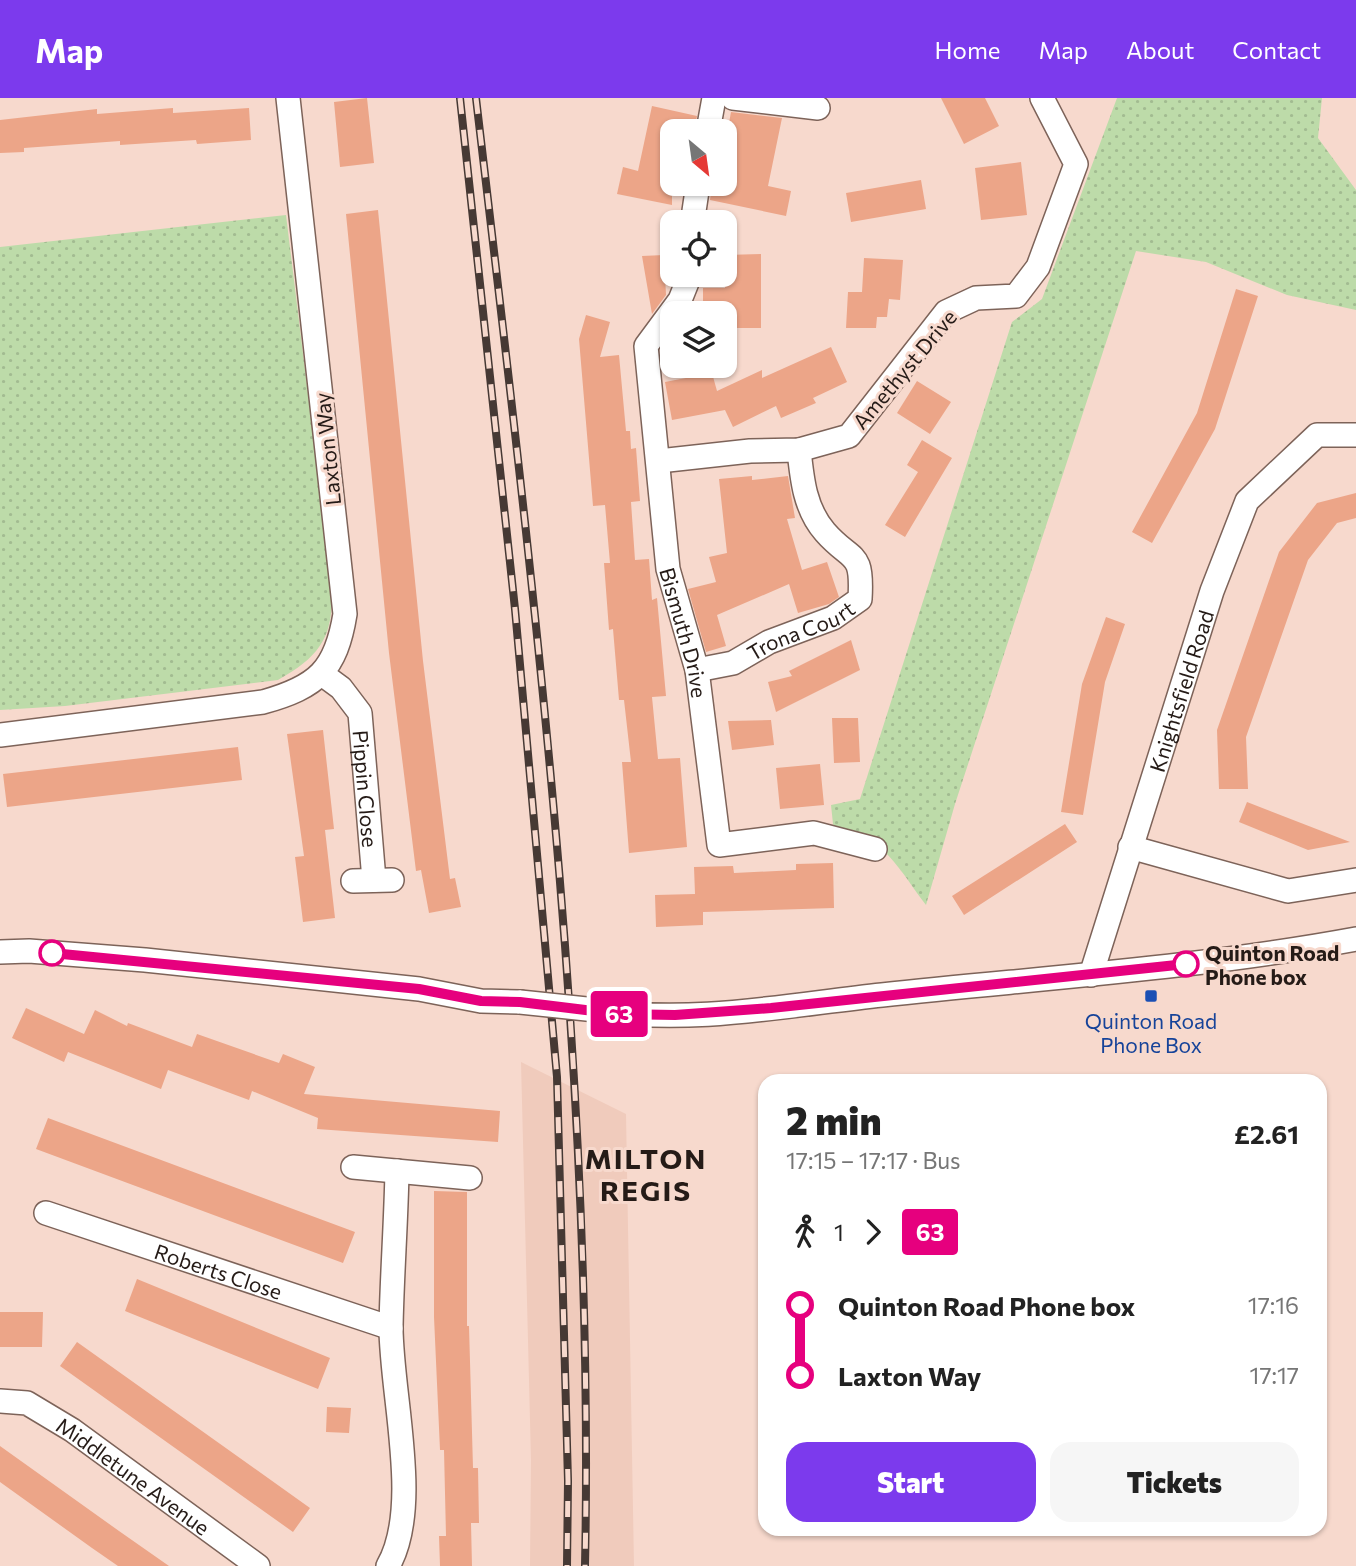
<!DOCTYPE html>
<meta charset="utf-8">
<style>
:root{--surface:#fff;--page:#f6f6f6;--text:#222;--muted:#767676;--accent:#7c3aed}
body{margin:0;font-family:Commissioner,sans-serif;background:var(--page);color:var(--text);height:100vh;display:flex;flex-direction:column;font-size:26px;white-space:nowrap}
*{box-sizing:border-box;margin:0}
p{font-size:23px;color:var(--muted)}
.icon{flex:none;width:38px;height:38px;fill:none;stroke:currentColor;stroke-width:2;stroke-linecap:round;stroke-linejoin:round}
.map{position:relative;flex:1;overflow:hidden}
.side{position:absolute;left:758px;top:976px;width:569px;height:462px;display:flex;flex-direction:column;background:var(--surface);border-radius:21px;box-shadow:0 2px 5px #0004}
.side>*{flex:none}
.badge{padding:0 14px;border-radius:5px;font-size:24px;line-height:46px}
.needle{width:46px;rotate:151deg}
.buttons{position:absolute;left:660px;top:21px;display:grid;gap:14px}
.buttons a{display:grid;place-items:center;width:77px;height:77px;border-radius:14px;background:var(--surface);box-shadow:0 2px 5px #0004;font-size:35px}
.map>.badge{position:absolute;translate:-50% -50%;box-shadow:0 0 0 4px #fff}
.legs{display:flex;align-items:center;gap:10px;height:77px;padding:0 28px;font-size:23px}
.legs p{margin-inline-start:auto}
.head{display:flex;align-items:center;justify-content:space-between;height:119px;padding:0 28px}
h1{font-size:38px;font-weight:800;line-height:52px}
.primary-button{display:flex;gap:14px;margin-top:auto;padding:14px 28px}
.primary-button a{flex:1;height:80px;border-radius:21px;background:var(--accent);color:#fff;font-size:28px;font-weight:800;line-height:80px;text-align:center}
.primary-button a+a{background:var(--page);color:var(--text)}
ul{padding:0 28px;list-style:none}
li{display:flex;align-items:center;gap:24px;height:70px;font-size:26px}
li i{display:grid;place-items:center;width:10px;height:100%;margin:0 9px;background:currentColor}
li i::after{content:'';width:18px;height:18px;margin:-9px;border:5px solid;border-radius:50%;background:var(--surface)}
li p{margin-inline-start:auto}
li:first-child i{background:linear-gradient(#0000 50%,currentColor 0)}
li:last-child i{background:linear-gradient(currentColor 50%,#0000 0)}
header{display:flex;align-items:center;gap:42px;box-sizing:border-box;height:98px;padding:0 35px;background:var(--accent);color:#fff}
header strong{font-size:33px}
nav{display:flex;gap:38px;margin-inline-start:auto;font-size:24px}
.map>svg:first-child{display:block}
.built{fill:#f0cbbc}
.park{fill:url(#park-dots)}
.building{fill:#eca588}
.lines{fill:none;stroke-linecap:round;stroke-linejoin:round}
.street-casing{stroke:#7d6359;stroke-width:26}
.street{stroke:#fff;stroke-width:23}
.rail-casing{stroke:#463934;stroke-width:8}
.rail{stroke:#f7d9cd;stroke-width:5;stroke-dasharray:16;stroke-linecap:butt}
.street-bridge-casing{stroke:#7d6359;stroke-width:26;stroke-linecap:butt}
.street-bridge{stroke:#fff;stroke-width:23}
.line-1-casing{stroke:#fff;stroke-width:16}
.line-1{stroke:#e6007e;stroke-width:10}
.stop-1-dot{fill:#fff;stroke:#e6007e;stroke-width:3.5}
.transit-dot{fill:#1a4fb4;stroke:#f7d9cd;stroke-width:2.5}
.labels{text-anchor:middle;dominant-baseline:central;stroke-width:6;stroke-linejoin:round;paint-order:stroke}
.street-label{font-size:21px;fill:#251b17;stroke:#f7d9cd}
.stop-label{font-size:21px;font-weight:bold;fill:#251b17;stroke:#f7d9cd;text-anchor:start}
.transit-label{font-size:21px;fill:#164399;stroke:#f7d9cd}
.district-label{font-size:28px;font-weight:bold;letter-spacing:2px;fill:#251b17;stroke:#f7d9cd}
</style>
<header>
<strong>Map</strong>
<nav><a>Home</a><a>Map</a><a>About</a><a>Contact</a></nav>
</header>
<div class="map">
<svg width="1356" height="1468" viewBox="0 0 1356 1468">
<defs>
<pattern id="park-dots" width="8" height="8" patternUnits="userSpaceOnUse" patternTransform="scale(1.75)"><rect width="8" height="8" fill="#bddba9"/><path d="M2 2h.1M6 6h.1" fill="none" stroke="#a2bb91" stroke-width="1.8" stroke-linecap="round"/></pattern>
</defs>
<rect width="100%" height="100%" fill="#f7d9cd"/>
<path class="built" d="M 521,964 L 626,1016 L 634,1468 L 530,1468 L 531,1362 Z"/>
<path class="park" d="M 1117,0 L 1322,0 L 1318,40 L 1356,92 L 1356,212 L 1287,197 L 1206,164 L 1136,153 L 955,706 L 926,807 C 902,776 881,733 838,732 L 833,726 L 831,707 L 860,701 L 1012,224 L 1042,201 Z
M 286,117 L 331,484 C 335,536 323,557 278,582 L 65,608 L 0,612 L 0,149 Z"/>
<path class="building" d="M 367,0 L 374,65 L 340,69 L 334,4 Z
M 941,0 L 985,0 L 999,28 L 964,46 Z
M 652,8 L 697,18 L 694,33 L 672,33 L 672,107 L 617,96 L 623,69 L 638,73 Z
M 173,10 L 173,15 L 249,10 L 251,42 L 197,46 L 196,42 L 120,47 L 120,43 L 24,50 L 24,54 L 0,55 L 0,22 L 97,11 L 97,16 Z
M 731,14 L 782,20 L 768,88 L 791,93 L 786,118 L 710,102 L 712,86 L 724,86 L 724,24 L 729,25 Z
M 1021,64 L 1027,117 L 981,122 L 975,70 Z
M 921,82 L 926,111 L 851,124 L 846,95 Z
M 378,112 L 423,563 L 450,781 L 455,780 L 461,809 L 429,815 L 421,772 L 416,773 L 389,555 L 346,116 Z
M 761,156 L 761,230 L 724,230 L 724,215 L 703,215 L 703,190 L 725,190 L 725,157 Z
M 664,157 L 666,197 L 652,216 L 642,158 Z
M 864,160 L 903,162 L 900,202 L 889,201 L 887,219 L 877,219 L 876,230 L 846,230 L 848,194 L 862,194 Z
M 1236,191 L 1258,198 L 1215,331 L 1152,445 L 1132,434 L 1197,315 Z
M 586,217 L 610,224 L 600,259 L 619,257 L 626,333 L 630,333 L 631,351 L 636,350 L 640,403 L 631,404 L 635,462 L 649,461 L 652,502 L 657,500 L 666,598 L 652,599 L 658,661 L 680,660 L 687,749 L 629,755 L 622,664 L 631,664 L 624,602 L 619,602 L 613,531 L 609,532 L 604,465 L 610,465 L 605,407 L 593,408 L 579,241 Z
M 831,249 L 847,284 L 813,300 L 816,305 L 781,320 L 776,308 L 733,329 L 725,312 L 672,322 L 665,284 L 712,275 L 717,293 L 762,272 L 762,280 Z
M 917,283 L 951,304 L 930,336 L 897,315 Z
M 922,342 L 952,360 L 905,439 L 885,427 L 918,374 L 907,367 Z
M 752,378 L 752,382 L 788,378 L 795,420 L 787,421 L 802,472 L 827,464 L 839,499 L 829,506 L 798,515 L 789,486 L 717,517 L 726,548 L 706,554 L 688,491 L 716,484 L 709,459 L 727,455 L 719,381 Z
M 1356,395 L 1356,420 L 1337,425 L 1308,462 L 1246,639 L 1248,691 L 1219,691 L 1217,632 L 1279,454 L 1317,405 Z
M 1106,519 L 1125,526 L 1105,584 L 1083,717 L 1061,714 L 1082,586 Z
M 851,542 L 860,572 L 776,614 L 768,584 L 792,578 L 789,573 Z
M 832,620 L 858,620 L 860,664 L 834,665 Z
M 771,622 L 774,647 L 732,652 L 728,623 Z
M 323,632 L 334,731 L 325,732 L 335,820 L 303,824 L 295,759 L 304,758 L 287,636 Z
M 238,649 L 242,682 L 7,709 L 3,676 Z
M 820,666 L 824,707 L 780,711 L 776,670 Z
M 1247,704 L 1350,744 L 1308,752 L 1239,724 Z
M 1065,726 L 1077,744 L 964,817 L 952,798 Z
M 833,765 L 834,810 L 703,814 L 703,827 L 656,829 L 655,797 L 695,796 L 694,769 L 733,768 L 734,775 L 796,772 L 796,766 Z
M 26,910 L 84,936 L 95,912 L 127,928 L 128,925 L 192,949 L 197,936 L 279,965 L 283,956 L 315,969 L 304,996 L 500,1013 L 498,1044 L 317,1031 L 318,1020 L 252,993 L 249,1002 L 168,972 L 161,991 L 68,954 L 64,964 L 12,940 Z
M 48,1020 L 355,1134 L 343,1165 L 36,1051 Z
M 434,1093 L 467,1094 L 467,1228 L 469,1228 L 473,1370 L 478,1370 L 479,1425 L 471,1425 L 472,1468 L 440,1468 L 439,1438 L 446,1438 L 444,1352 L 440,1352 L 434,1219 Z
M 137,1181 L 330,1260 L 318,1291 L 125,1213 Z
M 0,1214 L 43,1214 L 42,1249 L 0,1249 Z
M 77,1244 L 310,1410 L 293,1434 L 60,1268 Z
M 327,1309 L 351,1310 L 349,1335 L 326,1334 Z
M 0,1348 L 119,1433 L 169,1468 L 118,1468 L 92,1450 L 0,1384 Z"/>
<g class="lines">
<defs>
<g id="street">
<path d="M 733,0 L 818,10"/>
<path d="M 708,33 L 714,0"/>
<path d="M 694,113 L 698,86"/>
<path id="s1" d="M 690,177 L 680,202 L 646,248 L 668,471 L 697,572 L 719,747 L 814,735 L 875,751"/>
<path d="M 659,363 L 750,353 L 799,352 L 849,338 L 946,214 L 976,200 L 1016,198 L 1038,169 L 1076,66 L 1042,0"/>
<path id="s2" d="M 697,572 L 733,565 L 769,544 L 833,520 L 860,501 C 863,451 852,465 825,434 C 805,411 802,382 799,352"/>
<path id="s3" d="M 322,576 L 341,590 L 360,615 L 374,782"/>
<path d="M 0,637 L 263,604 C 317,589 336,572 345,516 L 288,0"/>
<path d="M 1130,749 L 1288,793 L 1356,782"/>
<path d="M 353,783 L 392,782"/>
<path d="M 0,854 L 29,853 L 145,862 L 419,891 L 481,903 L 520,904"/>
<path id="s4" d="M 1091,877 L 1212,493 L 1247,403 L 1317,337 L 1356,337"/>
<path d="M 596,912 C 690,927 788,907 882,897 C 1040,880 1199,870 1356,841"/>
<path d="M 353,1069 L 470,1080"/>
<path id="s5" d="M 46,1115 L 391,1230"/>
<path id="s6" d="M 0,1303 L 27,1305 L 72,1332 L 258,1468"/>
<path d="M 388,1468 C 422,1409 391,1297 391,1229 C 392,1177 396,1125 397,1073"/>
</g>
</defs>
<use href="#street" class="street-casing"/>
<use href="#street" class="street"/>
<defs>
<path id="rail" d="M 460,0 L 515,511 L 557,979 L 568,1383 L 567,1468
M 476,0 C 533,487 595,977 585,1468"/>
</defs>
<use href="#rail" class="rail-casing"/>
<use href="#rail" class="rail"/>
<defs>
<path id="street-bridge" d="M 520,904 L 596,912"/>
</defs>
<use href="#street-bridge" class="street-bridge-casing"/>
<use href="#street-bridge" class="street-bridge"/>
</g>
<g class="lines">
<defs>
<path id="line-1" d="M 52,855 L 419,891 L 481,903 L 520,904 L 618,916 L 675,917 L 771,910 L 1186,866"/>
</defs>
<use href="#line-1" class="line-1-casing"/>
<use href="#line-1" class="line-1"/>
</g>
<g class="stop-1-dot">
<circle cx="52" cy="855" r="12"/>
<circle cx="1186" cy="866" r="12"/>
</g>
<rect class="transit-dot" x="1144" y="891" width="14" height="14" rx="3.5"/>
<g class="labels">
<g class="street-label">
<text transform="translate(904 271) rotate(-50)">Amethyst Drive</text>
<text transform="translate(327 351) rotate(-96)">Laxton Way</text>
<text stroke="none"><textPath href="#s2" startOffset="112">Trona Court</textPath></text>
<text stroke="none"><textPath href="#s1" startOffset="374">Bismuth Drive</textPath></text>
<text stroke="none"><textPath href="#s4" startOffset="298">Knightsfield Road</textPath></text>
<text stroke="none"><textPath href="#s3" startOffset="131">Pippin Close</textPath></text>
<text stroke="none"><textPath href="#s5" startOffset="182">Roberts Close</textPath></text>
<text stroke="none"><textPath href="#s6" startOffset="156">Middletune Avenue</textPath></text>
</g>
<g class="stop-label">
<text x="1205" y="854">Quinton Road<tspan x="1205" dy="24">Phone box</tspan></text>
</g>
<g class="transit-label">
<text x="1151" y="922">Quinton Road<tspan x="1151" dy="24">Phone Box</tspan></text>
</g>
<g class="district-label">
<text x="646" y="1060">MILTON<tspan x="646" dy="32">REGIS</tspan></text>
</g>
</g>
</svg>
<div class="buttons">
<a><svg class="needle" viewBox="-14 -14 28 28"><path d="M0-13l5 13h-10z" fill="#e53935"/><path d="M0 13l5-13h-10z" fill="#767676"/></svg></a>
<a><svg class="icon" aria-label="locate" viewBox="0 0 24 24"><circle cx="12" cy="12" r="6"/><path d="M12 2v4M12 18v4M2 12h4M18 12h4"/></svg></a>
<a><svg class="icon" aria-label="layers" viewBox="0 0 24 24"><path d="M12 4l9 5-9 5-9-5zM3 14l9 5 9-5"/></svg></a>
</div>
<b class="badge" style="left:619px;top:916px;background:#e6007e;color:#fff">63</b>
<section class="side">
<div class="head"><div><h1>2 min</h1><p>17:15 – 17:17 · Bus</p></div><b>£2.61</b></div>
<div class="legs"><svg class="icon" aria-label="walk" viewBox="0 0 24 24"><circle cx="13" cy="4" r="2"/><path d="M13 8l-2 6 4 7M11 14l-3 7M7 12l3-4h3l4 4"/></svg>1<svg class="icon" aria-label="forward" viewBox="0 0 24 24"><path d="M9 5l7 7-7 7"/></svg><b class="badge" style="background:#e6007e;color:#fff">63</b></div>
<ul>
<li><i style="color:#e6007e"></i><b>Quinton Road Phone box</b><p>17:16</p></li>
<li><i style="color:#e6007e"></i><b>Laxton Way</b><p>17:17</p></li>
</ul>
<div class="primary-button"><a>Start</a><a>Tickets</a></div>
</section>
</div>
